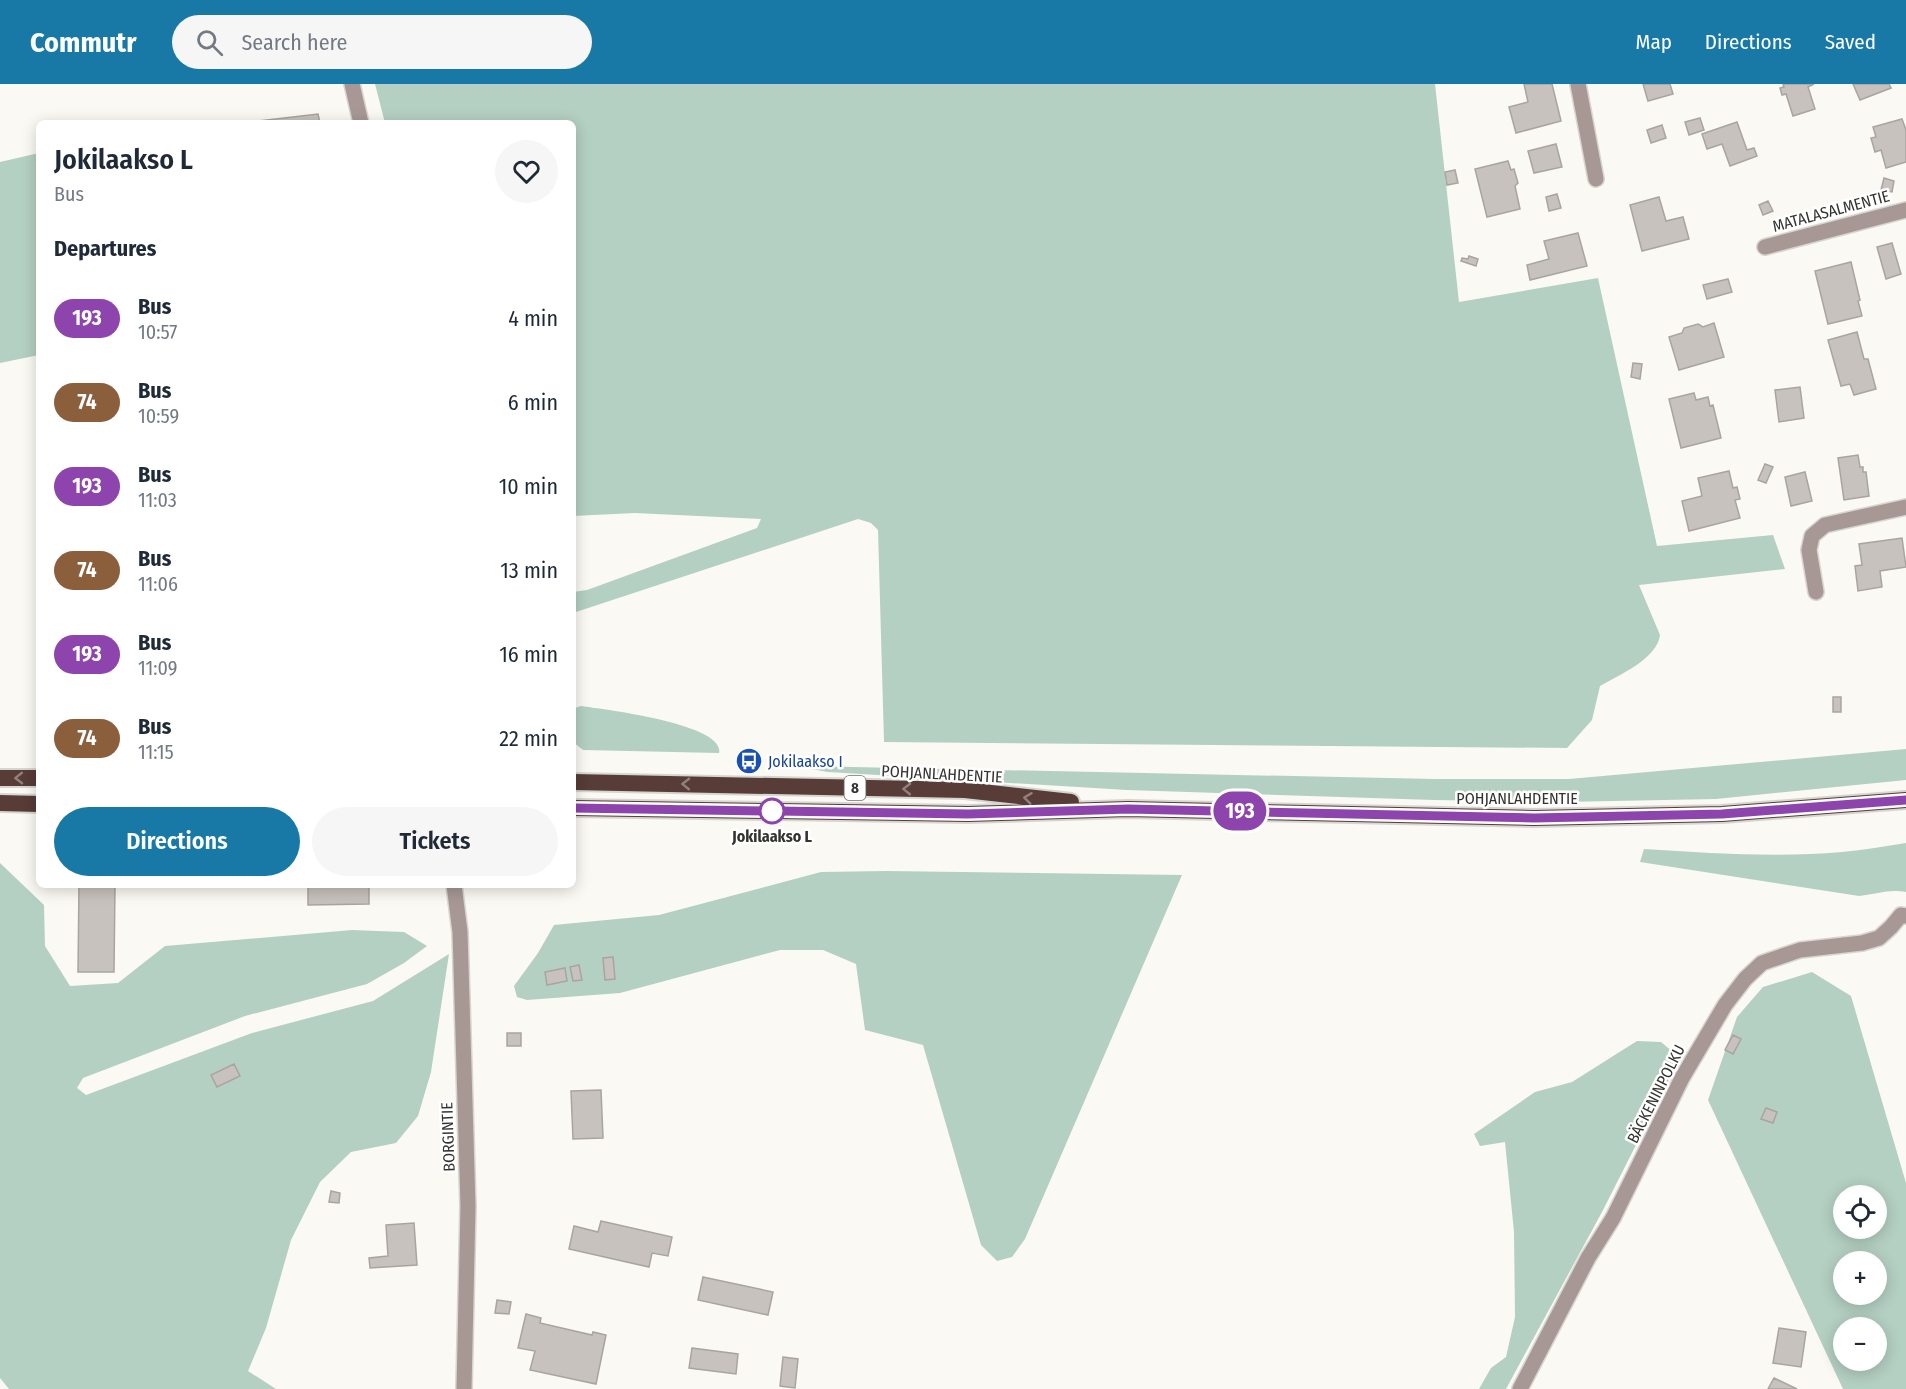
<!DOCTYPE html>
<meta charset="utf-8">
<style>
:root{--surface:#fff;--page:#f6f6f7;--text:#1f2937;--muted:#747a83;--accent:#1979a6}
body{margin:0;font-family:"Fira Sans Condensed",sans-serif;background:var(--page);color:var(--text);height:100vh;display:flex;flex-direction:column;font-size:22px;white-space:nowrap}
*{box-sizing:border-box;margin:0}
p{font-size:20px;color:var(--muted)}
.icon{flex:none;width:33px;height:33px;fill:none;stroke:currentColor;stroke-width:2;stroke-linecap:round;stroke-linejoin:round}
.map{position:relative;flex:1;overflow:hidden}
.side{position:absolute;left:36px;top:36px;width:540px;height:768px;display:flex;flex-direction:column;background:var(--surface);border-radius:9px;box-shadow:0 3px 15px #0003}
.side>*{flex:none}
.badge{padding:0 12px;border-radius:20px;font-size:21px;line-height:39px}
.tools{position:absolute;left:1833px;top:1101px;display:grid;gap:12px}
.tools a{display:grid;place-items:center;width:54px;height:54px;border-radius:50%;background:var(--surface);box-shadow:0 3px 15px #0003;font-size:30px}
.map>.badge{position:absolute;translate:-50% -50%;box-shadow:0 0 0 3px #fff}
h2{padding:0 18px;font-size:22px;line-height:54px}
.round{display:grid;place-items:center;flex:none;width:63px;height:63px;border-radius:32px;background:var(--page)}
.summary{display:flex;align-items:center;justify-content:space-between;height:102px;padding:0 18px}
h1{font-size:28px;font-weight:600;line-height:45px}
.action{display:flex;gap:12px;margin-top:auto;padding:12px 18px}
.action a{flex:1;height:69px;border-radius:36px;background:var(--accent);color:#fff;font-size:24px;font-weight:600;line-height:69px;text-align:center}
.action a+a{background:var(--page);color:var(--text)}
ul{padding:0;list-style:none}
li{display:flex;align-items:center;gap:18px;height:84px;padding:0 18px}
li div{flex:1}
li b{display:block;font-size:22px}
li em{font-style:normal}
li .badge{min-width:66px;font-weight:700;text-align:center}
header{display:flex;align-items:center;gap:36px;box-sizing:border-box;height:84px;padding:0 30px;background:var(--accent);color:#fff}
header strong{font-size:28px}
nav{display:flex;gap:33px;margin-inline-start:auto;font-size:21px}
.search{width:420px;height:54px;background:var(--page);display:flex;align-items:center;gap:15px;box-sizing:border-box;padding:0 21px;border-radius:33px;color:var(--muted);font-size:22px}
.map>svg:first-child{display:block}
.green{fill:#b4d0c2;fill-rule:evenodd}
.building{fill:#c7c2bd;stroke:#a9a49f;stroke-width:1.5}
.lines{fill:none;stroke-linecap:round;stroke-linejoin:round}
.minor-casing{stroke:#d7d5d0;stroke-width:18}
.tertiary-casing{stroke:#d7d5d0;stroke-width:18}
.trunk-casing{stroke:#d7d5d0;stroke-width:20}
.minor{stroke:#a79896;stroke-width:15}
.tertiary{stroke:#a79896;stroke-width:15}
.trunk{stroke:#573c38;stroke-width:16}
.oneway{stroke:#92807e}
.line-casing{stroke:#fff;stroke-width:14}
.line{stroke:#8e44ad;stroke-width:9}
.stop-dot{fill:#fff;stroke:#8e44ad;stroke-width:3}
.labels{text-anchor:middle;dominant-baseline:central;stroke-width:5;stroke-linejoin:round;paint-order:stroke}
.shield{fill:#fff;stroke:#70706e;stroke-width:1.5}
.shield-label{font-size:15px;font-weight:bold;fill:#333330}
.street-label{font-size:16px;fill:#333330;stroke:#fff}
.transit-label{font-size:16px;fill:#164399;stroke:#fff;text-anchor:start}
.stop-label{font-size:16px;font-weight:bold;fill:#333330;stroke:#fff}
</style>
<header>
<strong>Commutr</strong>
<div class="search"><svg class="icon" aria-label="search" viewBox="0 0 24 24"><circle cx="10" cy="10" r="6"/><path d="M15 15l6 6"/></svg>Search here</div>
<nav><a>Map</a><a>Directions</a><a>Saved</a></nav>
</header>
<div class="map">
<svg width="1906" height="1305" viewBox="0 0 1906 1305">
<rect width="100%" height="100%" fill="#fbf9f3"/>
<path class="green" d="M 375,0 L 1435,0 L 1459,218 L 1598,194 L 1657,462 L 1773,451 L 1785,485 L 1639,501 L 1660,551 C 1657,575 1619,591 1600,602 L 1592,636 L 1567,664 L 884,658 L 878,446 L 871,439 L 858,435 L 573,529 L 573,508 L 587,506 L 757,444 L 761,435 L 635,429 L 573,432 L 573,39 L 385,39 Z
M 39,69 L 39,271 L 0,279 L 0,78 Z
M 581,622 C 602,625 726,640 719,669 L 583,666 L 573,658 L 573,627 L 575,624 Z
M 1906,665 L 1906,696 L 1716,715 L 1562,718 L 1434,716 L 1127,706 L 828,688 L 805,684 L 804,682 L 1436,695 L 1569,695 Z
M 1906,759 L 1906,808 C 1887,805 1878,810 1859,812 L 1640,778 L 1644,765 C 1710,769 1776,774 1842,768 C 1864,766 1885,762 1906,759 Z
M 0,779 L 44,821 L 45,862 L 70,902 L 118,899 L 165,862 L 352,846 L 404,848 L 427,862 L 404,879 L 367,900 L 245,932 L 83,994 L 77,1004 L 86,1011 L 252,949 L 373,917 L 449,870 L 431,988 L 418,1032 L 396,1059 L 351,1068 L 320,1098 L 291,1156 L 266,1244 L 248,1287 L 276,1305 L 9,1305 L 0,1294 Z
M 886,787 L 1182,791 L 1025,1155 L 1012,1173 L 997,1177 L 981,1161 L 923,961 L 865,946 L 856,880 L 823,866 L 780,866 L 620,909 L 527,916 L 517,913 L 514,902 L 538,869 L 554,841 L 659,831 L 821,788 Z
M 1812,888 L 1851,912 L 1906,1099 L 1906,1305 L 1843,1305 L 1708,1016 L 1737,933 L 1763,903 ZM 1844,1112 L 1876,1112 L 1876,1144 L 1844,1144 ZM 1844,1178 L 1876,1178 L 1876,1210 L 1844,1210 ZM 1844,1244 L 1876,1244 L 1876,1276 L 1844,1276 Z
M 1637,957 L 1661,958 L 1680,974 L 1602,1128 L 1506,1305 L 1479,1305 L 1491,1284 L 1506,1273 L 1515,1233 L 1514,1148 L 1505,1058 L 1480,1062 L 1474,1050 L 1535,1008 L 1572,998 Z"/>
<path class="building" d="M 1524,0 L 1552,0 L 1561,37 L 1516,49 L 1509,23 L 1528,18 Z
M 1643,0 L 1670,0 L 1673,10 L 1648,17 Z
M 1783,0 L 1814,0 L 1808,3 L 1815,25 L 1793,32 L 1786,10 L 1782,11 L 1780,4 L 1784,3 Z
M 1853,0 L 1889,0 L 1891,4 L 1860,16 Z
M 318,30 L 320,39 L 242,39 Z
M 1700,34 L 1704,46 L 1689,51 L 1685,38 Z
M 1902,35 L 1906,46 L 1906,78 L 1886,84 L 1881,66 L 1875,68 L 1871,54 L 1876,53 L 1873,43 Z
M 1737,38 L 1747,66 L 1754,64 L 1757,72 L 1730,82 L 1722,60 L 1707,65 L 1702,50 Z
M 1662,41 L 1666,54 L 1651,59 L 1647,46 Z
M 1556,60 L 1562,83 L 1534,89 L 1528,67 Z
M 1508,77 L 1511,86 L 1514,85 L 1518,99 L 1515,102 L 1520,125 L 1487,133 L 1475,85 Z
M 1455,86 L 1458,99 L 1447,101 L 1445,88 Z
M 1884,94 L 1894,97 L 1892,108 L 1881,106 Z
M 1557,110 L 1561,124 L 1549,127 L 1546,113 Z
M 1659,113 L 1666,137 L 1683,133 L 1689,155 L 1642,167 L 1630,121 Z
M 1768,117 L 1773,127 L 1763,131 L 1759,121 Z
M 1578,149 L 1587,182 L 1530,196 L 1527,181 L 1549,175 L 1544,157 Z
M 1892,159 L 1901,190 L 1886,195 L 1877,163 Z
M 1469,172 L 1478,175 L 1476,182 L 1461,177 L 1462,174 L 1468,175 Z
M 1851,178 L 1860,216 L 1858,217 L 1862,232 L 1828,240 L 1815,187 Z
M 1728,195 L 1732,208 L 1707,215 L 1703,201 Z
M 1714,239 L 1724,273 L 1679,286 L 1669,253 L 1682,249 L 1684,244 L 1698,240 L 1703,243 Z
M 1857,248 L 1864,275 L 1868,275 L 1876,305 L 1854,311 L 1850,300 L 1841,302 L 1828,256 Z
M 1633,279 L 1642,280 L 1640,295 L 1631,293 Z
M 1800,303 L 1804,334 L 1779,338 L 1775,306 Z
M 1694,309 L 1696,316 L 1708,313 L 1710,322 L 1713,321 L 1721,354 L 1681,364 L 1669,315 Z
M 1858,371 L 1860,383 L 1863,383 L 1863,388 L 1866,388 L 1869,412 L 1844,416 L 1838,374 Z
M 1765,380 L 1773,383 L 1766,399 L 1758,396 Z
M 1729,387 L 1733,404 L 1737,403 L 1740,415 L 1735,416 L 1740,434 L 1689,447 L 1682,417 L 1702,412 L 1698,394 Z
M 1805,388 L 1812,417 L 1791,422 L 1785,393 Z
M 1902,454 L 1906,483 L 1880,487 L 1882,503 L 1858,507 L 1855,482 L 1862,481 L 1859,460 Z
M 1833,613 L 1841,613 L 1841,628 L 1833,628 Z
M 79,801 L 115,801 L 114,888 L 78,888 Z
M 308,801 L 369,801 L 369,820 L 308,821 Z
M 613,873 L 615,895 L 605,896 L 603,874 Z
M 579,881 L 582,896 L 573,897 L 570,883 Z
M 565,884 L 567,897 L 547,901 L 545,888 Z
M 507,949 L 521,949 L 521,962 L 507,962 Z
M 1733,951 L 1741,955 L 1733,970 L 1725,966 Z
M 234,980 L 240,992 L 217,1003 L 211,991 Z
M 601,1006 L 603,1054 L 573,1055 L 571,1007 Z
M 1766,1024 L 1777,1028 L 1773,1039 L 1761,1035 Z
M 331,1107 L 340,1109 L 339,1119 L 329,1118 Z
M 601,1137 L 672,1153 L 668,1172 L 652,1169 L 649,1183 L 569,1165 L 574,1142 L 598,1148 Z
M 414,1139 L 417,1181 L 370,1184 L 369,1174 L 388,1172 L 386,1141 Z
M 703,1193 L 773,1208 L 768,1231 L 698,1216 Z
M 497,1216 L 511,1218 L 509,1230 L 495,1229 Z
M 526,1230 L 541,1234 L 540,1239 L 592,1251 L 593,1248 L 606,1251 L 596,1300 L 530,1286 L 535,1267 L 518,1264 Z
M 1779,1244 L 1806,1248 L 1801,1283 L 1773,1279 Z
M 692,1264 L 738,1270 L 736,1290 L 689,1284 Z
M 783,1273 L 798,1275 L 795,1304 L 780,1302 Z
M 1774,1294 L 1797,1305 L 1768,1305 Z"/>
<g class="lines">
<defs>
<path id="minor" d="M 1578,0 L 1596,95
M 1765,163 L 1906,126
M 1816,508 L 1809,466 L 1812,452 L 1825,441 L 1906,423
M 454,801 L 460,848 L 468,1122 L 464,1305
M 1520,1305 L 1588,1174 L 1613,1134 L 1682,994 L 1725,921 L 1745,895 L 1762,879 L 1800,866 L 1862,859 L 1879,854 L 1891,843 L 1901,831 L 1906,832"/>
<path id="tertiary" d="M 352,0 L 361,39"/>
<path id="trunk" d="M 0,694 L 39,694
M 573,698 L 965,706 L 1071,718
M 0,719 L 39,720
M 573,724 L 968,730 L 1128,725 L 1534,734 L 1722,730 L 1906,716"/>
</defs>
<use href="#minor" class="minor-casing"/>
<use href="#tertiary" class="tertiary-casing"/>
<use href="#trunk" class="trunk-casing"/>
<use href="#minor" class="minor"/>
<use href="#tertiary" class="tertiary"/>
<use href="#trunk" class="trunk"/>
</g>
<defs><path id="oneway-chevron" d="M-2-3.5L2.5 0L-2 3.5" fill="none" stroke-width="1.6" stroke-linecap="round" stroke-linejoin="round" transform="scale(1.5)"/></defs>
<g class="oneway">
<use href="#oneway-chevron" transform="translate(19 694) rotate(179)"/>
<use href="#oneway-chevron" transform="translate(686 700) rotate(-179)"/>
<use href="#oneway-chevron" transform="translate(907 705) rotate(-179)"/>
<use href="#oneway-chevron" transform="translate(1028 714) rotate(-173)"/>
</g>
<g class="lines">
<defs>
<path id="line" d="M 573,724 L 968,730 L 1128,725 L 1534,734 L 1722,730 L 1906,716"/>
</defs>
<use href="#line" class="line-casing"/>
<use href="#line" class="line"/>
</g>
<defs>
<symbol id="bus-disc" viewBox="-11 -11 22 22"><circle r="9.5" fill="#1a4fb4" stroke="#fff"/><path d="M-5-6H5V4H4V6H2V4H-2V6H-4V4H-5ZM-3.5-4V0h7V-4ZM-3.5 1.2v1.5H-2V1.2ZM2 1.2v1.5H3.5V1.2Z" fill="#fff"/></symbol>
</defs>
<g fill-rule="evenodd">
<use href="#bus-disc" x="734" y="662" width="30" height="30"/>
</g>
<circle class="stop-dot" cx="772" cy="727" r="12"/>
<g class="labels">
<rect class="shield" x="844.5" y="692" width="21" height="24" rx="4.5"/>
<g class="shield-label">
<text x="855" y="704">8</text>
</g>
<g class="street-label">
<text transform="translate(1831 127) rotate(-15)">MATALASALMENTIE</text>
<text transform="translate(942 690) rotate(3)">POHJANLAHDENTIE</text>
<text x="1517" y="714">POHJANLAHDENTIE</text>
<text transform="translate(1656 1010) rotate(-63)">BÄCKENINPOLKU</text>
<text transform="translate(448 1053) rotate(-92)">BORGINTIE</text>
</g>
<g class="transit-label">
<text x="768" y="677">Jokilaakso I</text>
</g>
<g class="stop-label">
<text x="772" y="752">Jokilaakso L</text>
</g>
</g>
</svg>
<div class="tools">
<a><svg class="icon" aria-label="locate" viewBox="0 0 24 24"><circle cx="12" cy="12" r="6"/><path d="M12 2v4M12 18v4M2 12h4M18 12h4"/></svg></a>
<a>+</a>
<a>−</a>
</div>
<b class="badge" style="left:1240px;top:727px;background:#8e44ad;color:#fff">193</b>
<section class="side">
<div class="summary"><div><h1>Jokilaakso L</h1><p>Bus</p></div><a class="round"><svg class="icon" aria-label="heart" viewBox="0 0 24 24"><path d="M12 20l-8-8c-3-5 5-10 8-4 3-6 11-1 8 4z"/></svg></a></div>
<h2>Departures</h2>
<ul>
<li><span class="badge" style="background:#8e44ad;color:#fff">193</span><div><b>Bus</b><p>10:57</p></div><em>4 min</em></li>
<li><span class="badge" style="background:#8b5e3c;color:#fff">74</span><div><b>Bus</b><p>10:59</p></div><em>6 min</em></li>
<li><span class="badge" style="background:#8e44ad;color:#fff">193</span><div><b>Bus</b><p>11:03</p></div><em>10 min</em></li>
<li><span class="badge" style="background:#8b5e3c;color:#fff">74</span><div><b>Bus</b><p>11:06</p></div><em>13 min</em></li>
<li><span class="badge" style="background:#8e44ad;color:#fff">193</span><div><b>Bus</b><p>11:09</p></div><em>16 min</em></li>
<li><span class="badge" style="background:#8b5e3c;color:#fff">74</span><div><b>Bus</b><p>11:15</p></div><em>22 min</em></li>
</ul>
<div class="action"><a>Directions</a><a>Tickets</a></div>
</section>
</div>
